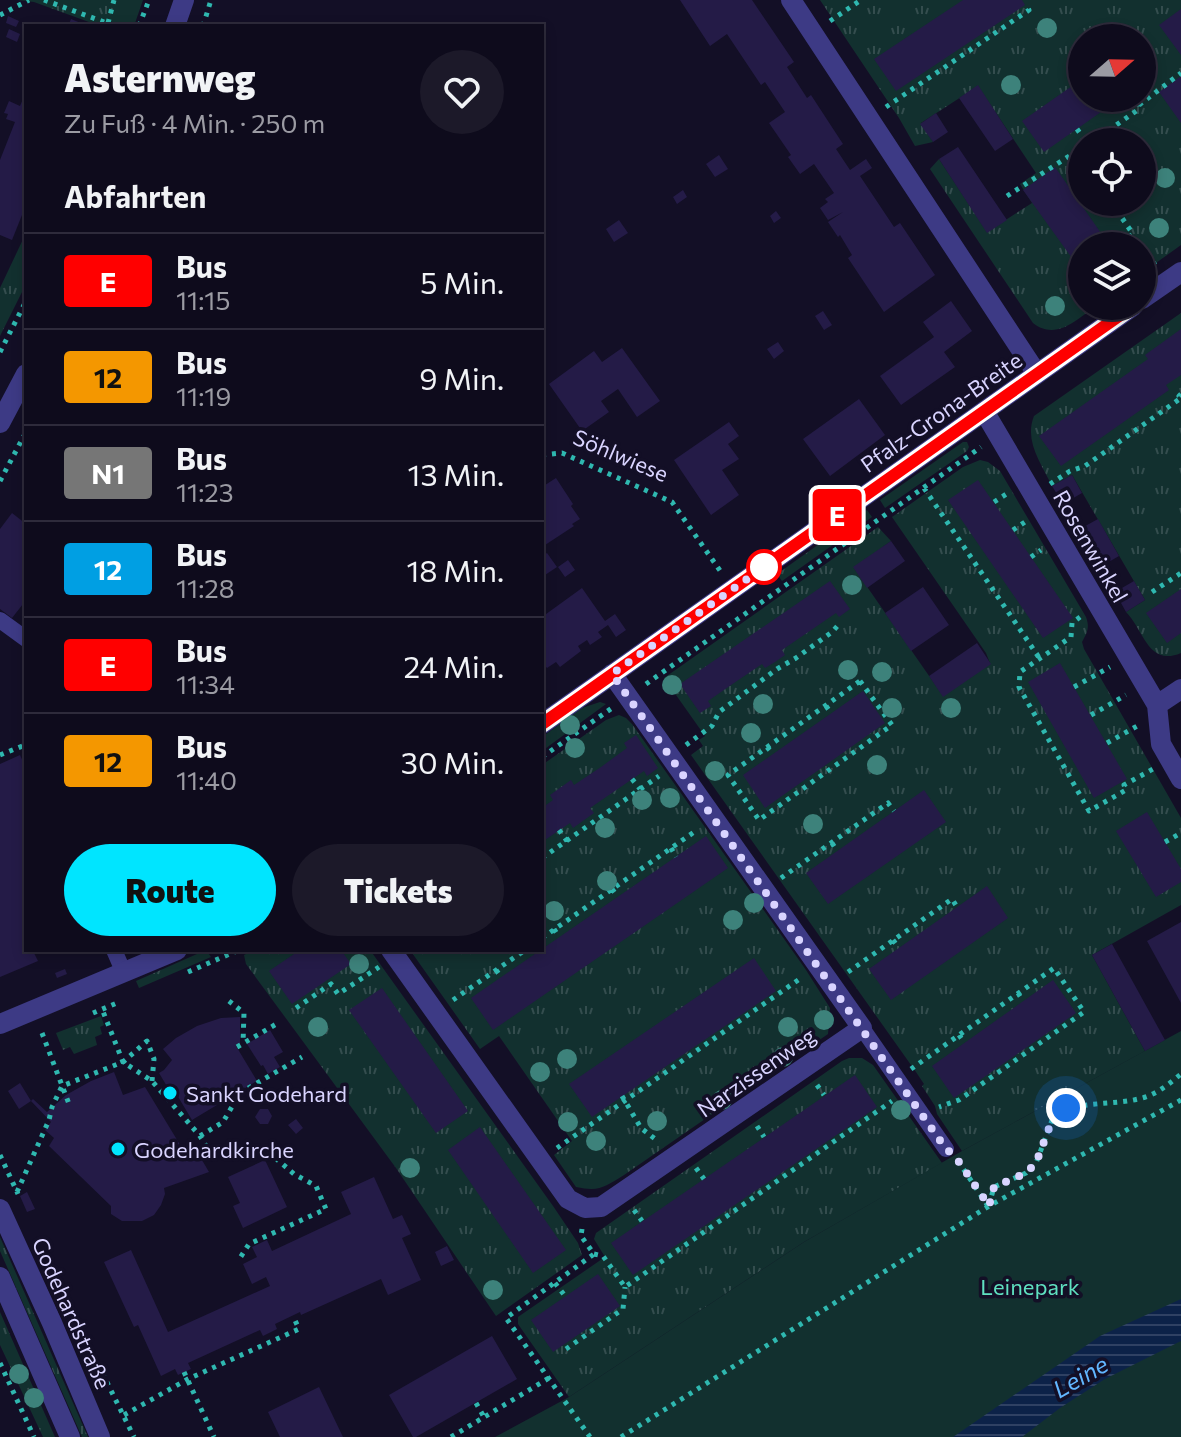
<!DOCTYPE html>
<html lang="de">
<meta charset="utf-8">
<style>
:root{--surface:#0e0b1c;--page:#1c1929;--text:#f1f3f6;--muted:#9b9ba3;--line:#2e2b3b;--accent:#00e5ff}
body{margin:0;font-family:Commissioner,sans-serif;background:var(--page);color:var(--text);height:100vh;display:flex;flex-direction:column;font-size:30px;white-space:nowrap}
*{box-sizing:border-box;margin:0}
p{font-size:26px;color:var(--muted)}
.icon{flex:none;width:44px;height:44px;fill:none;stroke:currentColor;stroke-width:2;stroke-linecap:round;stroke-linejoin:round}
.map{position:relative;flex:1;overflow:hidden}
.details{position:absolute;left:24px;top:24px;width:520px;height:928px;display:flex;flex-direction:column;background:var(--surface);border-radius:0px;box-shadow:0 4px 12px #0003,0 0 0 2px var(--line)}
.details>*{flex:none}
.badge{padding:0 16px;border-radius:6px;font-size:28px;line-height:52px}
.needle{width:52px;rotate:70deg}
.fabs{position:absolute;left:1068px;top:24px;display:grid;gap:16px}
.fabs a{display:grid;place-items:center;width:88px;height:88px;border-radius:50%;background:var(--surface);box-shadow:0 4px 12px #0003,0 0 0 2px var(--line);font-size:40px}
.you{position:absolute;width:40px;height:40px;margin:-20px;border:6px solid #fff;border-radius:50%;background:#1a73e8;box-shadow:0 0 0 12px #1a73e833}
.map>.badge{position:absolute;translate:-50% -50%;box-shadow:0 0 0 4px #fff}
h2{padding:0 40px;font-size:30px;line-height:72px}
.round{display:grid;place-items:center;flex:none;width:84px;height:84px;border-radius:42px;background:var(--page)}
.summary{display:flex;align-items:center;justify-content:space-between;height:136px;padding:0 40px}
h1{font-size:38px;font-weight:800;line-height:60px}
.button{display:flex;gap:16px;margin-top:auto;padding:16px 40px}
.button a{flex:1;height:92px;border-radius:48px;background:var(--accent);color:#111;font-size:32px;font-weight:800;line-height:92px;text-align:center}
.button a+a{background:var(--page);color:var(--text)}
ul{padding:0;list-style:none}
li{display:flex;align-items:center;gap:24px;height:96px;padding:0 40px;border-top:2px solid var(--line)}
li div{flex:1}
li b{display:block;font-size:30px}
li em{font-style:normal}
li .badge{min-width:88px;font-weight:700;text-align:center}
.map>svg:first-child{display:block}
.grass{fill:url(#grass-tufts);fill-rule:evenodd}
.green{fill:#12302f}
.water{fill:url(#water-rules)}
.building{fill:#241b47}
.lines{fill:none;stroke-linecap:round;stroke-linejoin:round}
.path{stroke:#2fb8b0;stroke-width:5;stroke-dasharray:4 6;stroke-linecap:butt}
.service{stroke:#3d3a85;stroke-width:16}
.minor{stroke:#3d3a85;stroke-width:20}
.tertiary{stroke:#3d3a85;stroke-width:20}
.tree{fill:#3d827b}
.line-casing{stroke:#fff;stroke-width:18}
.line{stroke:#f00;stroke-width:12}
.walk{stroke:#d9d4ff;stroke-width:8;stroke-dasharray:0 14.4}
.stop-dot{fill:#fff;stroke:#f00;stroke-width:4}
.poi-dot{fill:#00e5ff;stroke:#130f26;stroke-width:3}
.labels{text-anchor:middle;dominant-baseline:central;stroke-width:7;stroke-linejoin:round;paint-order:stroke}
.street-label{font-size:22px;fill:#d9d4ff;stroke:#130f26}
.poi-label{font-size:22px;fill:#d9d4ff;stroke:#130f26;text-anchor:start}
.park-label{font-size:22px;fill:#5fe0c0;stroke:#130f26}
.water-label{font-size:24px;font-style:italic;fill:#62b6ff;stroke:#130f26}
</style>
<div class="map">
<svg width="1181" height="1437" viewBox="0 0 1181 1437">
<defs>
<pattern id="grass-tufts" width="24" height="20" patternUnits="userSpaceOnUse" patternTransform="scale(2)"><rect width="24" height="20" fill="#12302f"/><path d="M3 7l-1-3M5 7V3M7 7l1-3M15 17l-1-3M17 17v-4M19 17l1-3" fill="none" stroke="#344d4e"/></pattern>
<pattern id="water-rules" width="6" height="5" patternUnits="userSpaceOnUse" patternTransform="scale(2)"><rect width="6" height="5" fill="#0c2248"/><path d="M0 2.5h6" fill="none" stroke="#2f4163"/></pattern>
</defs>
<rect width="100%" height="100%" fill="#130f26"/>
<path class="grass" d="M 18,0 L 143,0 L 134,26 L 100,26 L 34,2 Z
M 820,0 L 1181,0 L 1181,245 L 1142,273 L 1142,246 L 1082,246 L 1082,306 L 1096,306 C 1076,320 1056,341 1033,323 L 930,169 L 939,159 L 987,232 L 1032,203 L 1020,184 L 1036,173 L 978,86 L 921,123 L 933,142 L 915,146 L 899,118 ZM 1082,38 L 1142,38 L 1142,98 L 1082,98 ZM 1082,142 L 1142,142 L 1142,202 L 1082,202 Z
M 26,233 L 26,284 L 0,336 L 0,288 Z
M 1181,313 L 1181,653 C 1148,667 1144,630 1126,612 L 1145,600 L 1072,475 L 1052,486 C 1041,463 1024,441 1034,416 Z
M 963,442 L 967,442 L 969,447 L 967,451 L 885,508 L 880,500 Z
M 980,460 L 988,462 L 1000,471 L 1086,617 C 1090,628 1087,633 1082,642 L 1084,649 L 1181,818 L 1181,905 L 1092,955 L 1145,1051 L 962,1151 L 937,1114 L 935,1106 L 922,1086 L 924,1084 L 916,1072 L 691,755 L 703,746 L 699,740 L 705,736 L 664,678 L 878,527 L 891,541 L 854,568 L 943,696 L 990,663 L 986,653 L 892,517 L 963,467 Z
M 867,510 L 872,517 L 782,581 L 777,574 Z
M 600,702 L 606,704 L 542,751 L 542,737 L 582,708 Z
M 619,715 L 626,718 L 632,724 L 806,970 L 830,1008 L 828,1034 L 624,1175 C 604,1187 600,1192 576,1187 L 554,1155 L 572,1141 L 499,1036 L 480,1049 L 410,950 L 542,950 L 542,765 L 606,720 Z
M 206,950 L 211,957 L 139,988 L 136,981 Z
M 254,950 L 370,950 L 553,1206 L 578,1243 L 582,1255 L 496,1316 L 396,1168 L 246,964 L 244,955 Z
M 101,1016 L 104,1025 L 100,1027 L 102,1034 L 95,1037 L 97,1045 L 74,1054 L 70,1047 L 63,1050 L 56,1033 Z
M 849,1058 L 862,1058 L 873,1065 L 942,1163 L 804,1242 L 569,1397 L 518,1324 L 518,1317 L 605,1257 L 594,1239 L 596,1233 L 842,1061 Z
M 0,1237 L 88,1437 L 82,1437 L 0,1251 Z
M 0,1312 L 55,1437 L 43,1437 L 0,1345 Z"/>
<path class="green" d="M 1181,1031 L 1181,1437 L 495,1437 L 569,1397 L 804,1242 L 962,1151 Z"/>
<path class="water" d="M 1181,1299 L 1181,1341 L 1105,1379 L 1060,1408 L 1022,1437 L 953,1437 L 1100,1336 Z"/>
<path class="building" d="M 680,0 L 752,0 L 794,62 L 787,67 L 807,98 L 811,95 L 843,144 L 836,149 L 850,170 L 866,159 L 872,168 L 860,176 L 894,227 L 900,223 L 935,275 L 884,312 L 848,258 L 852,255 L 840,235 L 838,237 L 828,222 L 843,212 L 828,220 L 820,208 L 828,202 L 825,199 L 834,193 L 814,164 L 800,174 L 788,157 L 791,155 L 769,123 L 785,112 L 765,82 L 761,85 L 727,34 L 710,46 Z
M 963,0 L 1022,0 L 1025,5 L 896,91 L 874,59 Z
M 1181,9 L 1181,55 L 1159,25 Z
M 8,16 L 19,21 L 16,27 L 6,23 Z
M 71,19 L 88,26 L 68,26 Z
M 9,29 L 20,34 L 17,42 L 6,37 Z
M 1142,62 L 1152,76 L 1142,83 Z
M 1181,76 L 1181,123 L 1159,92 Z
M 1082,79 L 1082,98 L 1121,98 L 1044,152 L 1022,121 Z
M 978,85 L 1013,139 L 995,151 L 959,98 Z
M 26,92 L 26,205 L 12,240 L 0,235 L 0,160 L 15,122 L 6,119 L 8,114 L 4,113 L 9,101 L 20,106 Z
M 936,113 L 948,132 L 933,142 L 920,124 Z
M 958,147 L 1007,220 L 987,233 L 939,159 Z
M 719,155 L 728,169 L 715,177 L 706,164 Z
M 1055,167 L 1110,246 L 1082,246 L 1082,272 L 1023,190 Z
M 683,190 L 687,197 L 677,204 L 673,197 Z
M 776,211 L 781,218 L 774,223 L 770,216 Z
M 619,220 L 628,233 L 614,242 L 606,229 Z
M 951,301 L 972,331 L 944,352 L 955,367 L 901,405 L 880,376 L 934,337 L 923,322 Z
M 823,311 L 832,325 L 824,330 L 815,316 Z
M 1181,329 L 1181,375 L 1166,385 L 1169,390 L 1061,466 L 1039,436 L 1148,359 L 1145,355 Z
M 778,342 L 784,351 L 774,359 L 767,349 Z
M 622,348 L 660,401 L 637,417 L 618,389 L 601,401 L 609,412 L 582,431 L 549,384 L 594,351 L 602,362 Z
M 859,399 L 885,435 L 830,476 L 803,439 Z
M 729,422 L 739,436 L 728,444 L 739,459 L 722,470 L 739,495 L 711,515 L 674,460 Z
M 1072,475 L 1082,493 L 1063,504 L 1052,486 Z
M 556,478 L 573,504 L 571,506 L 580,519 L 572,524 L 574,526 L 542,547 L 542,487 Z
M 978,480 L 1073,618 L 1043,638 L 948,500 Z
M 12,513 L 26,524 L 26,603 L 24,606 L 23,604 L 12,618 L 0,609 L 0,529 Z
M 1098,519 L 1119,556 L 1100,567 L 1078,530 Z
M 891,541 L 905,561 L 867,588 L 853,567 Z
M 547,553 L 557,567 L 542,577 L 542,556 Z
M 568,560 L 575,570 L 565,577 L 558,567 Z
M 830,581 L 850,609 L 839,617 L 836,613 L 782,650 L 785,655 L 775,662 L 765,668 L 762,664 L 734,683 L 708,701 L 711,706 L 700,713 L 680,684 Z
M 1134,581 L 1145,600 L 1126,612 L 1115,592 Z
M 923,587 L 949,625 L 911,651 L 885,613 Z
M 582,588 L 605,621 L 615,614 L 626,630 L 616,637 L 608,625 L 598,632 L 602,637 L 590,645 L 587,640 L 578,646 L 581,651 L 560,667 L 556,662 L 547,668 L 542,662 L 542,617 Z
M 1181,589 L 1181,633 L 1167,643 L 1146,613 Z
M 977,643 L 991,664 L 943,697 L 929,676 Z
M 1060,663 L 1127,779 L 1094,798 L 1028,682 Z
M 863,691 L 885,723 L 765,808 L 743,775 Z
M 636,735 L 658,768 L 647,776 L 644,771 L 590,808 L 594,813 L 573,828 L 570,823 L 542,842 L 542,808 L 553,800 L 550,795 L 571,780 L 574,785 L 601,767 L 627,748 L 624,743 Z
M 20,755 L 26,768 L 26,950 L 42,950 L 34,953 L 38,961 L 0,977 L 0,764 Z
M 924,790 L 946,822 L 828,904 L 806,873 Z
M 1147,812 L 1181,869 L 1181,882 L 1156,897 L 1116,831 Z
M 706,836 L 728,868 L 493,1030 L 471,998 Z
M 987,886 L 1008,918 L 891,1000 L 869,969 Z
M 1181,922 L 1181,1003 L 1147,941 Z
M 1112,944 L 1165,1040 L 1145,1051 L 1092,955 Z
M 300,950 L 341,950 L 351,964 L 292,1004 L 269,971 Z
M 754,958 L 776,991 L 592,1117 L 569,1084 Z
M 65,969 L 67,974 L 57,978 L 55,973 Z
M 1053,980 L 1076,1013 L 954,1098 L 932,1066 Z
M 382,988 L 468,1111 L 436,1133 L 349,1010 Z
M 240,1017 L 240,1043 L 236,1046 L 257,1081 L 192,1120 L 171,1085 L 168,1088 L 159,1073 L 164,1070 L 172,1060 L 163,1049 L 176,1038 L 197,1026 L 221,1018 Z
M 270,1030 L 283,1052 L 274,1057 L 280,1067 L 268,1074 L 263,1065 L 261,1066 L 247,1044 Z
M 114,1072 L 123,1095 L 145,1087 L 182,1148 L 192,1143 L 209,1172 L 164,1188 L 165,1194 L 161,1205 L 154,1215 L 142,1221 L 122,1221 L 111,1214 L 111,1206 L 49,1146 L 54,1138 L 45,1130 L 51,1122 L 31,1101 L 33,1099 L 47,1112 L 66,1095 L 91,1081 Z
M 855,1075 L 877,1107 L 633,1275 L 611,1243 Z
M 20,1083 L 31,1101 L 19,1109 L 8,1091 Z
M 260,1109 L 268,1109 L 272,1116 L 268,1124 L 260,1124 L 255,1117 Z
M 296,1119 L 303,1128 L 296,1134 L 288,1125 Z
M 480,1127 L 566,1250 L 533,1273 L 448,1150 Z
M 265,1160 L 287,1207 L 243,1228 L 233,1206 L 240,1203 L 228,1177 Z
M 374,1177 L 393,1219 L 402,1215 L 411,1234 L 402,1238 L 421,1280 L 388,1295 L 381,1279 L 301,1315 L 300,1312 L 275,1324 L 277,1329 L 263,1336 L 260,1330 L 188,1363 L 191,1369 L 178,1375 L 175,1369 L 161,1376 L 138,1325 L 134,1327 L 104,1262 L 131,1250 L 168,1332 L 270,1286 L 266,1277 L 252,1284 L 243,1264 L 257,1257 L 252,1247 L 267,1240 L 272,1251 L 351,1214 L 341,1192 Z
M 27,1192 L 35,1209 L 27,1212 L 20,1196 Z
M 447,1246 L 454,1260 L 441,1266 L 435,1252 Z
M 598,1274 L 620,1306 L 553,1352 L 531,1320 Z
M 492,1336 L 517,1379 L 416,1437 L 413,1437 L 389,1395 Z
M 319,1387 L 343,1437 L 280,1437 L 268,1412 Z"/>
<g class="lines">
<path class="path" d="M 44,0 L 115,26
M 0,15 L 29,0
M 830,21 L 861,0
M 108,23 L 114,0
M 139,26 L 149,0
M 203,26 L 211,0
M 1139,105 L 1181,73
M 886,107 L 1029,10 L 1027,6
M 1077,129 L 1086,142
M 1092,142 L 1139,109 L 1139,105 L 1135,98
M 1082,149 L 1077,152 L 1082,160
M 1074,194 L 1082,188
M 1007,196 L 1074,153 L 1077,152
M 1111,202 L 1133,234 L 1116,246
M 1142,246 L 1155,265
M 0,352 L 26,301
M 542,455 L 562,453 L 672,502 L 721,572
M 0,481 L 26,432
M 1050,484 L 1070,471 L 1085,466 L 1181,398 L 1179,396 L 1181,394
M 924,488 L 1040,659
M 994,502 L 1008,493
M 1013,530 L 1025,522
M 1031,557 L 1041,550
M 1152,592 L 1181,573
M 1080,617 L 1072,623 L 1071,637 L 1020,672 L 1019,687 L 1089,811 L 1126,790 L 1124,785 L 1153,769
M 860,681 L 892,725 L 759,820 L 728,775 Z
M 646,684 L 981,447
M 1074,687 L 1110,667
M 826,706 L 831,713
M 1091,715 L 1126,695
M 1107,743 L 1139,725
M 686,745 L 712,726 L 719,712 L 777,669 L 796,658 L 832,632 L 841,622
M 767,747 L 773,754
M 0,755 L 25,745
M 542,757 L 612,708
M 632,779 L 640,789
M 559,830 L 567,841
M 1165,842 L 1181,833
M 832,843 L 837,851
M 671,848 L 676,857
M 542,858 L 659,776
M 781,878 L 888,803 L 894,811
M 612,889 L 618,897
M 554,929 L 559,937
M 542,938 L 697,830
M 893,940 L 899,948
M 496,970 L 501,977
M 188,972 L 239,950
M 848,972 L 952,899 L 957,907
M 1018,993 L 1023,1001
M 453,1000 L 525,950
M 229,1001 L 244,1013 L 243,1043
M 296,1008 L 331,984 L 338,994 L 379,967
M 93,1013 L 117,1003
M 42,1033 L 69,1104
M 959,1035 L 964,1042
M 237,1047 L 278,1023
M 911,1069 L 1054,968 L 1084,1012 L 959,1100 L 939,1107
M 152,1081 L 154,1059 L 147,1041 L 123,1062 L 152,1081 L 200,1136 L 208,1149 L 234,1158 L 265,1149 L 294,1174 L 316,1186 L 326,1209 L 249,1244 L 240,1258
M 817,1085 L 824,1095
M 622,1096 L 641,1128 L 659,1142
M 757,1126 L 764,1137
M 200,1136 L 223,1122 L 240,1093 L 302,1057
M 557,1148 L 801,978
M 0,1155 L 18,1194
M 958,1161 L 988,1206
M 696,1168 L 704,1179
M 17,1192 L 49,1120 L 52,1107 L 62,1086 L 123,1062 L 102,1009
M 989,1205 L 994,1187 L 1026,1173 L 1036,1163 L 1054,1115 C 1080,1100 1114,1106 1142,1098 C 1157,1094 1169,1084 1181,1074
M 634,1210 L 642,1221
M 582,1229 L 581,1236 L 594,1254 L 506,1318 L 590,1437
M 594,1254 L 603,1256 L 625,1287 L 892,1101
M 555,1283 L 565,1296
M 89,1346 L 134,1437
M 566,1349 L 623,1309 L 625,1287
M 0,1363 L 34,1437
M 184,1372 L 214,1437
M 476,1403 L 484,1417
M 124,1415 L 188,1379 L 299,1329 L 293,1316
M 451,1437 L 549,1378
M 621,1437 L 989,1206 L 1181,1100"/>
<path class="service" d="M 0,620 L 26,639
M 114,950 L 124,973
M 862,1028 L 946,1149"/>
<path class="minor" d="M 791,0 L 1037,374
M 1142,299 L 1181,272
M 984,411 L 1157,705 L 1161,744 L 1181,779
M 1157,705 L 1181,689
M 542,724 L 1133,306
M 391,950 L 568,1199 L 585,1208 L 601,1207 L 862,1028 L 612,674
M 0,1024 L 177,950"/>
<path class="tertiary" d="M 175,26 L 184,0
M 0,423 L 26,374
M 0,1209 L 52,1323 L 100,1437
M 0,1277 L 70,1437"/>
</g>
<g class="tree">
<circle cx="1047" cy="28" r="10"/>
<circle cx="1011" cy="85" r="10"/>
<circle cx="1165" cy="178" r="10"/>
<circle cx="1159" cy="228" r="10"/>
<circle cx="1055" cy="306" r="10"/>
<circle cx="852" cy="585" r="10"/>
<circle cx="848" cy="670" r="10"/>
<circle cx="882" cy="672" r="10"/>
<circle cx="672" cy="685" r="10"/>
<circle cx="763" cy="704" r="10"/>
<circle cx="892" cy="708" r="10"/>
<circle cx="951" cy="708" r="10"/>
<circle cx="570" cy="725" r="10"/>
<circle cx="751" cy="733" r="10"/>
<circle cx="575" cy="748" r="10"/>
<circle cx="877" cy="765" r="10"/>
<circle cx="715" cy="771" r="10"/>
<circle cx="670" cy="798" r="10"/>
<circle cx="642" cy="800" r="10"/>
<circle cx="813" cy="824" r="10"/>
<circle cx="605" cy="828" r="10"/>
<circle cx="607" cy="881" r="10"/>
<circle cx="754" cy="903" r="10"/>
<circle cx="554" cy="911" r="10"/>
<circle cx="733" cy="920" r="10"/>
<circle cx="359" cy="964" r="10"/>
<circle cx="824" cy="1020" r="10"/>
<circle cx="318" cy="1027" r="10"/>
<circle cx="788" cy="1027" r="10"/>
<circle cx="783" cy="1057" r="10"/>
<circle cx="567" cy="1059" r="10"/>
<circle cx="540" cy="1072" r="10"/>
<circle cx="722" cy="1100" r="10"/>
<circle cx="901" cy="1110" r="10"/>
<circle cx="657" cy="1121" r="10"/>
<circle cx="568" cy="1122" r="10"/>
<circle cx="596" cy="1141" r="10"/>
<circle cx="410" cy="1168" r="10"/>
<circle cx="493" cy="1290" r="10"/>
<circle cx="19" cy="1374" r="10"/>
<circle cx="34" cy="1398" r="10"/>
</g>
<g class="lines">
<defs>
<path id="line" d="M 542,724 L 1133,306"/>
</defs>
<use href="#line" class="line-casing"/>
<use href="#line" class="line"/>
<path class="walk" d="M 764,567 L 767,565 L 612,674 L 946,1149 L 955,1156 L 989,1206 L 994,1187 L 1026,1173 L 1036,1163 L 1054,1115 L 1066,1108"/>
</g>
<circle class="stop-dot" cx="764" cy="567" r="16"/>
<g class="poi-dot">
<circle cx="170" cy="1093" r="8"/>
<circle cx="118" cy="1149" r="8"/>
</g>
<g class="labels">
<g class="street-label">
<text transform="translate(941 412) rotate(-35)">Pfalz-Grona-Breite</text>
<text transform="translate(621 455) rotate(23)">Söhlwiese</text>
<text transform="translate(1091 546) rotate(60)">Rosenwinkel</text>
<text transform="translate(756 1072) rotate(-35)">Narzissenweg</text>
<text transform="translate(72 1313) rotate(66)">Godehardstraße</text>
</g>
<g class="poi-label">
<text x="186" y="1093">Sankt Godehard</text>
<text x="134" y="1149">Godehardkirche</text>
</g>
<g class="park-label">
<text x="1030" y="1286">Leinepark</text>
</g>
<g class="water-label">
<text transform="translate(1080 1376) rotate(-30)">Leine</text>
</g>
</g>
</svg>
<div class="fabs">
<a><svg class="needle" viewBox="-14 -14 28 28"><path d="M0-13l5 13h-10z" fill="#e53935"/><path d="M0 13l5-13h-10z" fill="#9b9ba3"/></svg></a>
<a><svg class="icon" aria-label="locate" viewBox="0 0 24 24"><circle cx="12" cy="12" r="6"/><path d="M12 2v4M12 18v4M2 12h4M18 12h4"/></svg></a>
<a><svg class="icon" aria-label="layers" viewBox="0 0 24 24"><path d="M12 4l9 5-9 5-9-5zM3 14l9 5 9-5"/></svg></a>
</div>
<div class="you" style="left:1066px;top:1108px"></div>
<b class="badge" style="left:837px;top:515px;background:#f00;color:#fff">E</b>
<section class="details">
<div class="summary"><div><h1>Asternweg</h1><p>Zu Fuß · 4 Min. · 250 m</p></div><a class="round"><svg class="icon" aria-label="heart" viewBox="0 0 24 24"><path d="M12 20l-8-8c-3-5 5-10 8-4 3-6 11-1 8 4z"/></svg></a></div>
<h2>Abfahrten</h2>
<ul>
<li><span class="badge" style="background:#f00;color:#fff">E</span><div><b>Bus</b><p>11:15</p></div><em>5 Min.</em></li>
<li><span class="badge" style="background:#f49700;color:#111">12</span><div><b>Bus</b><p>11:19</p></div><em>9 Min.</em></li>
<li><span class="badge" style="background:#767676;color:#fff">N1</span><div><b>Bus</b><p>11:23</p></div><em>13 Min.</em></li>
<li><span class="badge" style="background:#009fe3;color:#fff">12</span><div><b>Bus</b><p>11:28</p></div><em>18 Min.</em></li>
<li><span class="badge" style="background:#f00;color:#fff">E</span><div><b>Bus</b><p>11:34</p></div><em>24 Min.</em></li>
<li><span class="badge" style="background:#f49700;color:#111">12</span><div><b>Bus</b><p>11:40</p></div><em>30 Min.</em></li>
</ul>
<div class="button"><a>Route</a><a>Tickets</a></div>
</section>
</div>
